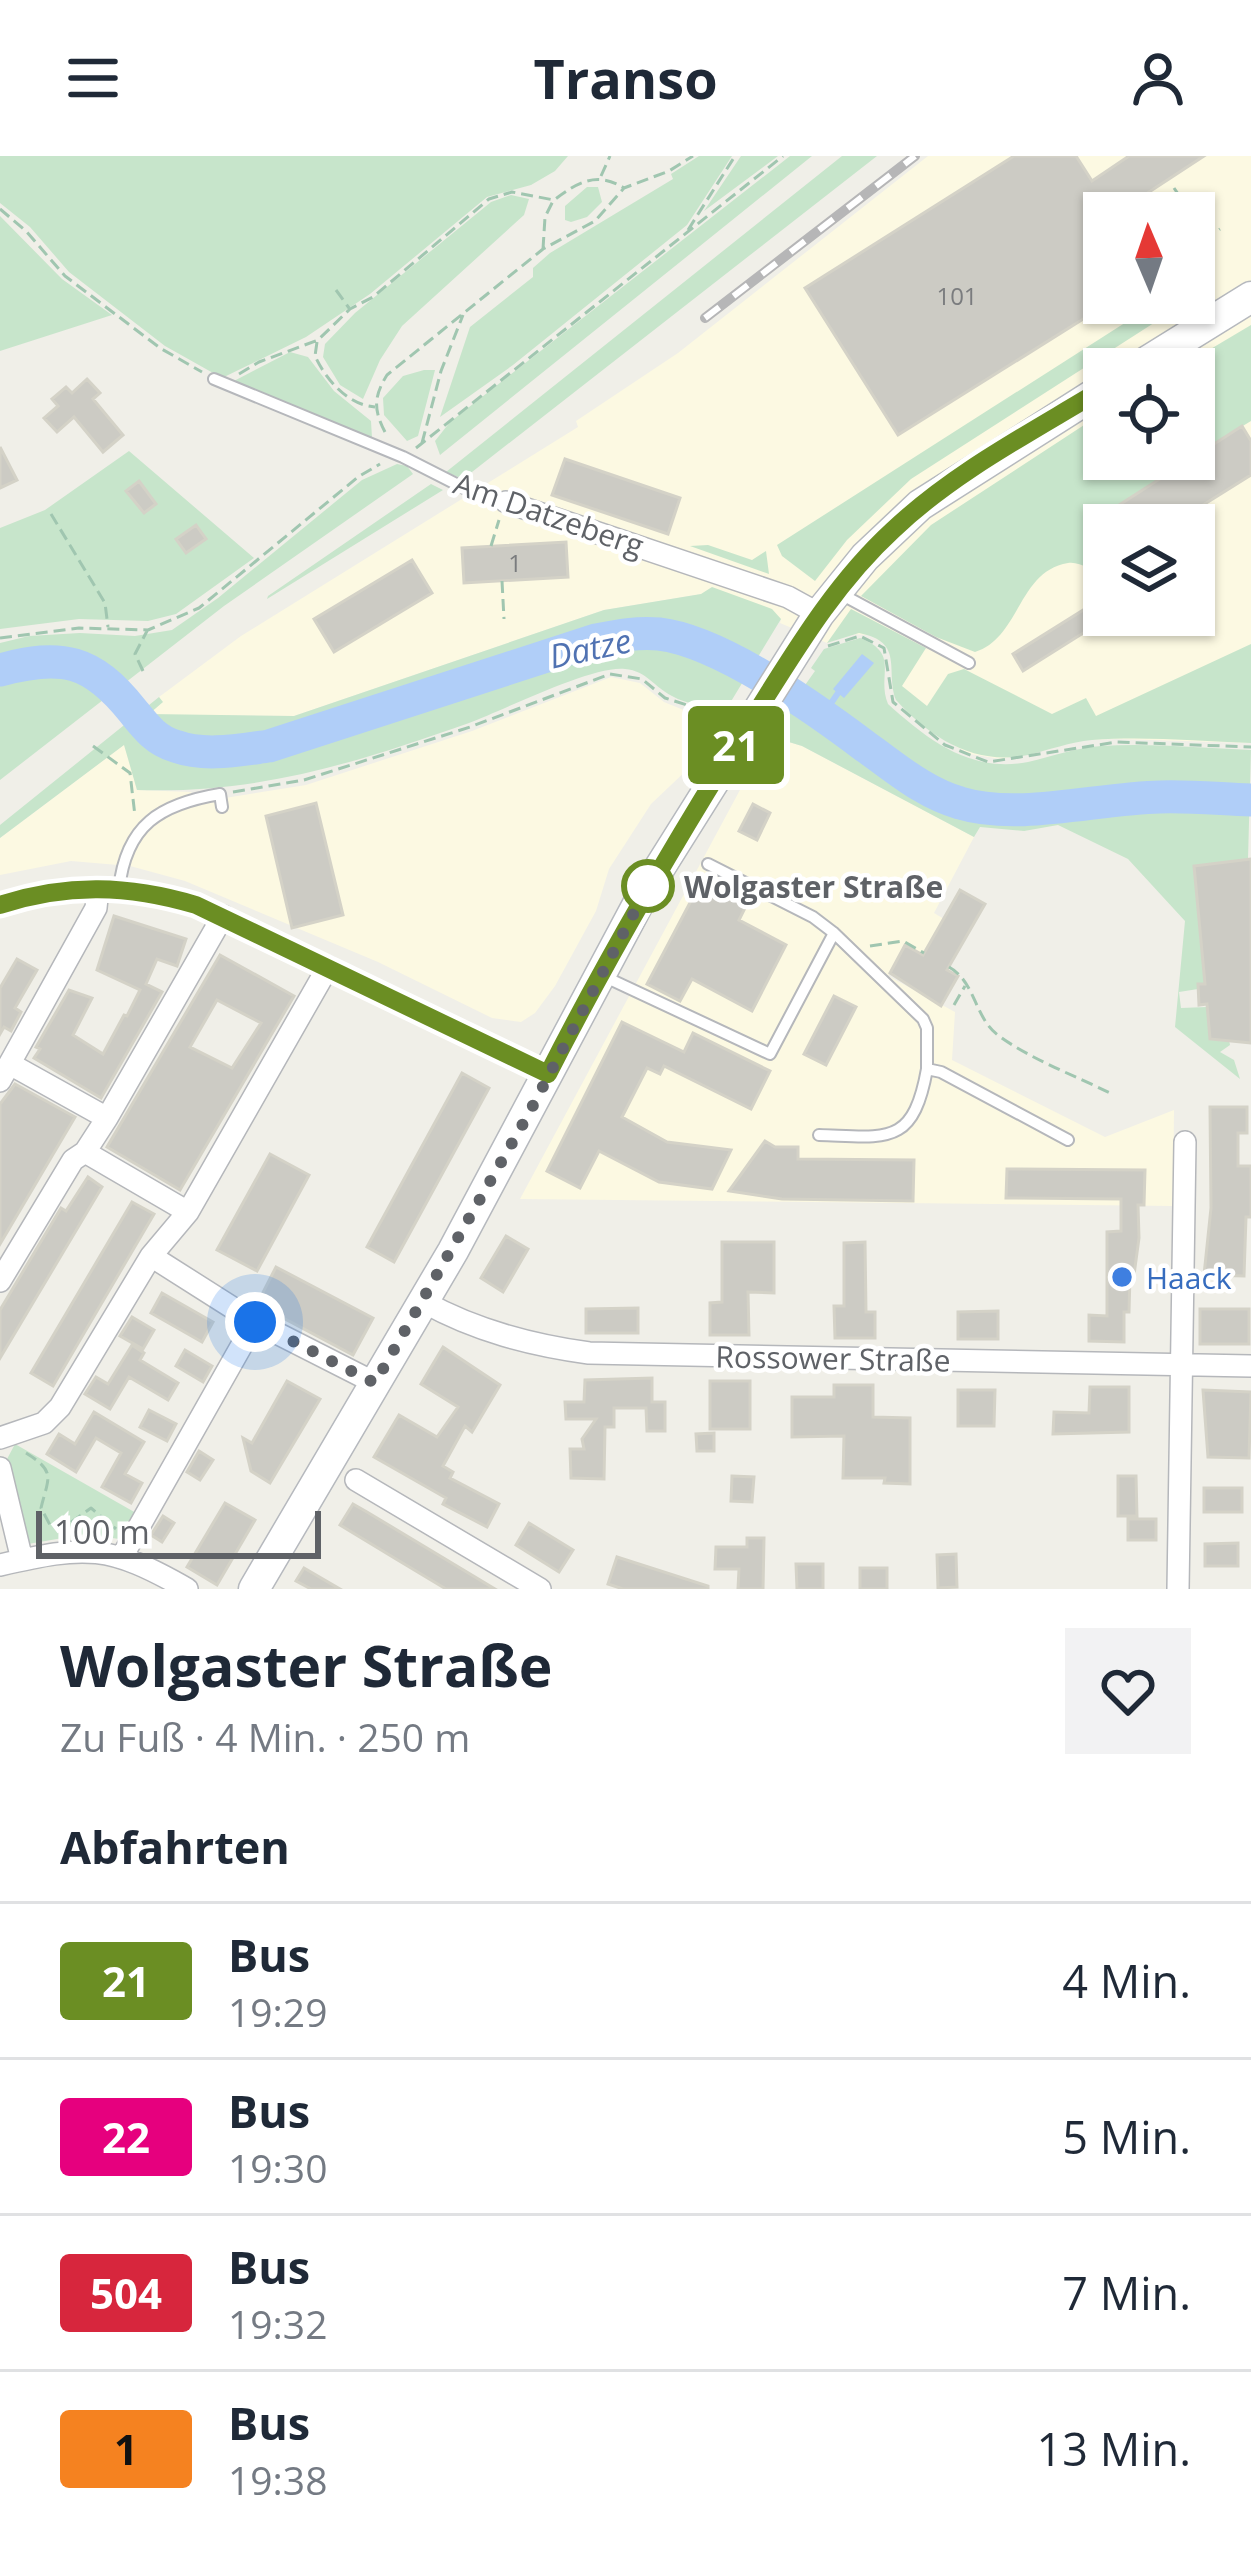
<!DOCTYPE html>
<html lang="de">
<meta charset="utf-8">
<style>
:root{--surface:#fff;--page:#f2f2f3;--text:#1f2937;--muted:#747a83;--line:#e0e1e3}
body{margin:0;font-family:"Open Sans",sans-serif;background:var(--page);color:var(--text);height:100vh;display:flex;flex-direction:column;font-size:45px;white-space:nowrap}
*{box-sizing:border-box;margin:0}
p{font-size:39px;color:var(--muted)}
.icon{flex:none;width:66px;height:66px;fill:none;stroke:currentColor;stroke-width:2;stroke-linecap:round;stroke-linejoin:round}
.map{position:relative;height:1433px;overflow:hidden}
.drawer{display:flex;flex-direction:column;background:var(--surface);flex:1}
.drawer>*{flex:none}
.badge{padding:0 24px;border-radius:9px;font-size:42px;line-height:78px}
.needle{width:78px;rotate:358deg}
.tools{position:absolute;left:1083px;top:36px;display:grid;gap:24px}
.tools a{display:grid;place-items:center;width:132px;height:132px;border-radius:0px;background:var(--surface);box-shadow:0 3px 9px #0004;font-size:60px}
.scale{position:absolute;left:36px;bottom:30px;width:285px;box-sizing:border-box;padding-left:12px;border:6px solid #5f6267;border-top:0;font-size:33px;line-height:42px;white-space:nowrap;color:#5f6267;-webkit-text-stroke:9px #fff;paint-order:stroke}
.you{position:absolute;width:60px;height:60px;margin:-30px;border:9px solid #fff;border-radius:50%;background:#1a73e8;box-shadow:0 0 0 18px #1a73e833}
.map>.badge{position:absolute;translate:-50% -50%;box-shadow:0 0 0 6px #fff}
h2{padding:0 60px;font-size:45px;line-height:108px}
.round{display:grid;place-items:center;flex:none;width:126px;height:126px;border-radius:0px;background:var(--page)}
.headline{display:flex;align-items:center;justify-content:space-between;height:204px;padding:0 60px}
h1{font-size:57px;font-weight:700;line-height:90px}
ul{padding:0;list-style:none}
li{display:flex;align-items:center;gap:36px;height:156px;padding:0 60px;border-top:3px solid var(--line)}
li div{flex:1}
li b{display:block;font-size:45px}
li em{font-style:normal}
li .badge{min-width:132px;font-weight:700;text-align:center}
header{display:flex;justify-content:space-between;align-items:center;height:156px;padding:0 60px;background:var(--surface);font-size:54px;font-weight:700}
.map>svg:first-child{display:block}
.commercial{fill:#fcf9e2;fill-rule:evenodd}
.green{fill:#c7e5cb}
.water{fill:#b0cef8}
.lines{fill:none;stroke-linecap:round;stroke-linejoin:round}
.stream{stroke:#b0cef8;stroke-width:6}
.river{stroke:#b0cef8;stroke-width:33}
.building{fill:#cccbc4;stroke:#d4d2c7;stroke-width:3;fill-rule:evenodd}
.lane-casing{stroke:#b5b7bb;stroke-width:14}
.street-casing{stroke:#b5b7bb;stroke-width:24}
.secondary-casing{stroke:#b6b9be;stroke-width:33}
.path{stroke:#a0c6b0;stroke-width:3;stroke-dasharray:12 6;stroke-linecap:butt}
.lane{stroke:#fff;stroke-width:10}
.street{stroke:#fff;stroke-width:21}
.secondary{stroke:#fff;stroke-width:30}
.rail-casing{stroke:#b6b6b7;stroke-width:10}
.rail{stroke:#fff;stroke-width:6;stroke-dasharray:18;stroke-linecap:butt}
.line-casing{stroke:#fff;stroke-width:27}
.line{stroke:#6b8e23;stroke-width:18}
.walk{stroke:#5f6267;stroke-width:12;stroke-dasharray:0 21.6}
.stop-dot{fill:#fff;stroke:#6b8e23;stroke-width:6}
.shop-dot{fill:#3f7fe0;stroke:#fff;stroke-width:4.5}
.labels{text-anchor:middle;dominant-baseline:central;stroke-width:9;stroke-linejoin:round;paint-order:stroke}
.number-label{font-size:24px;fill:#7a7c7e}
.street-label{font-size:30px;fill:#5f6267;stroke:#fff}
.stop-label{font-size:30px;font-weight:bold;fill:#5f6267;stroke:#fff;text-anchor:start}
.shop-label{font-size:30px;fill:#366cbe;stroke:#fff;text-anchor:start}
.water-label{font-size:33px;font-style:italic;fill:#5072b2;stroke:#fff}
</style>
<header><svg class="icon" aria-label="menu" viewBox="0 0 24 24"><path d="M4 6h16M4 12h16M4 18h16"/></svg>Transo<svg class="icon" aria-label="person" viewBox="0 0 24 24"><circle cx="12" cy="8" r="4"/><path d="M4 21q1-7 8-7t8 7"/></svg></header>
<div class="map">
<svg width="1251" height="1433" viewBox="0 0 1251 1433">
<rect width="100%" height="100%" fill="#f0efe8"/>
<path class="commercial" d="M 928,0 L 1251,0 L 1251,587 L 1116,583 L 1084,584 L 1001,603 L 970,598 L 946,585 L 896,544 L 891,499 L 885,488 L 870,479 L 851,478 L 827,487 L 780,467 L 781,463 L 702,438 L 604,454 L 294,560 L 148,559 L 162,546 L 159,541 L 241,480 L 578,271 L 576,265 L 678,197 ZM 1104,57 L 1194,57 L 1194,147 L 1104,147 ZM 1104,213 L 1194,213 L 1194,303 L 1104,303 ZM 1104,369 L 1194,369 L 1194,459 L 1104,459 Z
M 611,521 L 640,527 L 664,546 L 718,568 L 690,611 L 651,648 L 609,713 L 596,755 L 555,830 L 535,857 L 521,866 L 492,862 L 378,806 L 185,725 L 130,710 L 71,705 L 0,719 L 0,682 L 125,588 L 137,634 L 191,636 L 194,647 L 306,629 L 472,575 Z
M 769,580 L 802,590 L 974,681 L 934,757 L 944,763 L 923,799 L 905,790 L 888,820 L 955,856 L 952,904 L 1105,981 L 1174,954 L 1173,1050 L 520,1043 Z"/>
<path class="green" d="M 0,0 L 568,0 L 555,15 L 531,29 L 487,41 L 370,138 L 306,181 L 222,222 L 165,190 L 69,116 L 30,71 L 0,47 Z
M 699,0 L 732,0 L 687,69 L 513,209 L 440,261 L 470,171 L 533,121 L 533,112 L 550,97 L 673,23 L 671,18 Z
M 741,0 L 778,0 L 704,55 Z
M 790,0 L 812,0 L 440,299 L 435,285 L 450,266 Z
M 842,0 L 877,0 L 463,323 L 446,316 Z
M 587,31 L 598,31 L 602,46 L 587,61 L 571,66 L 565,64 L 565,50 Z
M 511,39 L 529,43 L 524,59 L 402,170 L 380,204 L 363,243 L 340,229 L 323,201 L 325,188 L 355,157 L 491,46 Z
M 0,60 L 62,123 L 112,159 L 0,195 Z
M 1156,147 L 1185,147 L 911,323 L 847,384 L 815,425 L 782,400 L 777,389 Z
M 1251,169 L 1251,265 L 1213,288 L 1202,272 L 1194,267 L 1194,213 L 1177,213 Z
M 290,196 L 308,201 L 334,235 L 371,265 L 372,282 L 368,284 L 232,226 Z
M 424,214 L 435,214 L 418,280 L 407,285 L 384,259 L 383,242 L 403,220 Z
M 1104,256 L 1104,303 L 1189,303 L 1089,369 L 1104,394 L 1104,419 C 1094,415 1079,405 1068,407 C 1018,415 1020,482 975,496 L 936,481 L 861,440 L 931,369 Z
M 129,295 L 254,402 L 176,458 L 148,465 L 79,463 L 0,473 L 0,372 L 45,354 Z
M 397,308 L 407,310 L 413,318 L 224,450 L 0,624 L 0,487 L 29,480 L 80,477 L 135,480 L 172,474 L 218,442 L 362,324 Z
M 431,328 L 443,334 L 267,443 L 268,440 Z
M 708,389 L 752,404 L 766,395 L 769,418 L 690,390 Z
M 712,431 L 772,453 L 781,463 L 724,557 C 707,549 687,549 672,540 C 654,531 647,515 625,513 C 593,509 504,554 469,567 C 356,607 258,638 137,634 L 124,589 L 0,682 L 0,669 L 159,541 L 163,546 L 149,558 L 294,560 L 604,454 L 701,438 Z
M 851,453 L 926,492 L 902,530 L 927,550 L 948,518 L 964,513 L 1052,558 L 1086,542 L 1096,560 L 1251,488 L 1251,587 C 1198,585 1144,580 1092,584 C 1070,586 1049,594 1028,599 C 976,610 931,583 896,544 C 885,514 905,486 859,477 L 827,487 Z
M 860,482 C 901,498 876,519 888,548 C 929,585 971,617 1028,606 C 1053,600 1076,592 1101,590 C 1151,587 1202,592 1251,594 L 1248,703 L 1194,711 L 1205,828 L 1198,828 L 1198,833 L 1179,836 L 1181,852 L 1207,851 L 1210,882 L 1229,884 L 1230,889 L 1220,896 L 1234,904 L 1240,923 L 1175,871 L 1185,765 L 1128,703 L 1058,669 L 1024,675 L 980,671 L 974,681 L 802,590 L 769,580 L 815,515 L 811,512 L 824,493 Z
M 15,1288 L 136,1357 L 119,1383 L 86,1378 L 28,1388 L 6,1305 Z"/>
<path class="water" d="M 862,498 L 874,507 L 844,542 L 833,533 Z"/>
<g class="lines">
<path class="stream" d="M 823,559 L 838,537"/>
<path class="river" d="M 0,514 C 62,497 92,504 132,554 C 145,570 155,584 175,590 C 205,601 239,594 269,590 L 596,484 C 617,480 637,476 659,478 C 720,485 817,554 866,591 C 896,612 924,637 960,647 C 1019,665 1098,642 1160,641 C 1190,640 1221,643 1251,644"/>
</g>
<path class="building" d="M 1014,0 L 1076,0 L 1092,25 L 1129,0 L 1204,0 L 1117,57 L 1104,57 L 1104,150 L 898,279 L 805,132 Z
M 87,223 L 100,237 L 93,243 L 123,279 L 103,296 L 74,261 L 57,276 L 44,262 L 58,250 L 52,243 L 66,231 L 72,237 Z
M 1242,270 L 1251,285 L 1251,319 L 1171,369 L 1088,369 Z
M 0,291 L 17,324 L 0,332 Z
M 565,303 L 680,342 L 668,378 L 552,339 Z
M 139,325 L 156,348 L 144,357 L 126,335 Z
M 196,369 L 206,383 L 186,397 L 176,383 Z
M 566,386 L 568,421 L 464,427 L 462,392 Z
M 412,404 L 432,437 L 334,496 L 314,463 Z
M 1104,441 L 1104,464 L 1023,515 L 1013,498 Z
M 316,647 L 343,759 L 292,772 L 266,660 Z
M 753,648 L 770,657 L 757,684 L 739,675 Z
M 1251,703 L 1251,887 L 1210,883 L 1207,848 L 1199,849 L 1198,828 L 1205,828 L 1194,710 Z
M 707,723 L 749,744 L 739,764 L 786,789 L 752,855 L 692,823 L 680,845 L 647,828 L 693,741 L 697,742 Z
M 960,734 L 985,748 L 947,814 L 958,820 L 941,850 L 890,817 L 905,789 L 923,799 Z
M 114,760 L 186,783 L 177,810 L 157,803 L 146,828 L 162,836 L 101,942 L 34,902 L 40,893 L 36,891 L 69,834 L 92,842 L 73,879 L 103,898 L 124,859 L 127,860 L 140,834 L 97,814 Z
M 220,799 L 294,840 L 180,1034 L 107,991 ZM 217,844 L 261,867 L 232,912 L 190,891 Z
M 17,803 L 37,814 L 15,852 L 21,856 L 11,875 L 4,871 L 0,878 L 0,832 Z
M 834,840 L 856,851 L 826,909 L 804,898 Z
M 622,866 L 684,896 L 693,877 L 770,915 L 751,953 L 664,910 L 660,918 L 647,912 L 622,961 L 667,986 L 731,994 L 712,1033 L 659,1026 L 599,995 L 580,1032 L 547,1015 Z
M 462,917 L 489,932 L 394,1106 L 367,1091 Z
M 15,928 L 75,961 L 0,1088 L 0,948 Z
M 1210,951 L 1247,951 L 1247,977 L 1238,977 L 1238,1010 L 1251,1010 L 1251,1061 L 1246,1061 L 1244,1120 L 1204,1119 L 1211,1052 Z
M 765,985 L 775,991 L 798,991 L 798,1003 L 914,1004 L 913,1045 L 782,1043 L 729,1035 Z
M 270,998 L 309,1019 L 257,1115 L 217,1094 Z
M 1007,1013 L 1145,1014 L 1144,1049 L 1138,1049 L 1139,1082 L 1134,1119 L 1130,1119 L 1129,1156 L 1124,1156 L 1124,1186 L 1089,1185 L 1089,1159 L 1107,1160 L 1107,1076 L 1121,1075 L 1121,1043 L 1006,1042 Z
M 88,1021 L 102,1031 L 0,1202 L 0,1154 L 61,1052 L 66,1055 Z
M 132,1046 L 154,1058 L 53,1230 L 31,1217 Z
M 506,1080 L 528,1093 L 503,1136 L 481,1122 Z
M 722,1086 L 774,1086 L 774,1137 L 748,1136 L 749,1179 L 710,1179 L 710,1147 L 722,1146 Z
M 865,1086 L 866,1156 L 875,1156 L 875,1182 L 835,1182 L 834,1150 L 844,1150 L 844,1087 Z
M 276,1111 L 373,1162 L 353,1199 L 257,1148 Z
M 162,1137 L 213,1166 L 202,1186 L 151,1157 Z
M 638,1152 L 638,1177 L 586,1177 L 586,1153 Z
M 1200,1153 L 1249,1153 L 1249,1188 L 1200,1188 Z
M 998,1155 L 998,1183 L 958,1183 L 958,1156 Z
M 132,1161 L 154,1174 L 143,1193 L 120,1180 Z
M 132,1189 L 144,1197 L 140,1204 L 178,1227 L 168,1244 L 129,1221 L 110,1253 L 85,1238 L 96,1221 L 108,1228 Z
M 443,1191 L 500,1229 L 472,1276 L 465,1270 L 443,1310 L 453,1316 L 450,1322 L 499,1348 L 487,1371 L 443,1348 L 446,1342 L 374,1301 L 399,1259 L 437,1281 L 458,1251 L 421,1228 Z
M 185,1194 L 212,1210 L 203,1226 L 176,1210 Z
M 652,1222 L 652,1246 L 665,1246 L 665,1275 L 647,1275 L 646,1252 L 614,1252 L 614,1271 L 605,1271 L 604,1323 L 571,1322 L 570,1293 L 584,1293 L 582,1283 L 596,1263 L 566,1263 L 565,1246 L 584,1246 L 585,1224 Z
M 287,1225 L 320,1243 L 270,1327 L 251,1315 L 243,1282 L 252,1287 Z
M 710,1225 L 750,1225 L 750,1273 L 710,1273 Z
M 834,1229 L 873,1229 L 873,1261 L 910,1262 L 910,1328 L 884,1327 L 885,1322 L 843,1322 L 844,1280 L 792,1281 L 792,1241 L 834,1241 Z
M 1090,1231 L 1129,1231 L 1129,1276 L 1053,1278 L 1054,1256 L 1089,1257 Z
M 958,1234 L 995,1234 L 994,1270 L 958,1270 Z
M 1203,1234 L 1251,1236 L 1249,1302 L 1208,1301 Z
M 149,1254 L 176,1268 L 167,1285 L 140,1271 Z
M 94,1256 L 144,1286 L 125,1318 L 142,1327 L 131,1347 L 102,1331 L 121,1297 L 96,1282 L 76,1316 L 47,1298 L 59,1278 L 75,1288 Z
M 714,1277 L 714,1295 L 697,1295 L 696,1278 Z
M 199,1295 L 213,1304 L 200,1324 L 187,1316 Z
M 732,1320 L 754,1321 L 752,1346 L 731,1345 Z
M 1118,1320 L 1136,1320 L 1137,1360 L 1118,1360 Z
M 1204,1332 L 1242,1332 L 1242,1356 L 1204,1356 Z
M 225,1347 L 255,1364 L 217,1429 L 187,1411 Z
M 353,1348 L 367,1356 L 495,1433 L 446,1433 L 396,1403 L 340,1369 Z
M 163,1360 L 174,1367 L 162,1386 L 151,1379 Z
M 1128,1363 L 1156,1363 L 1156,1384 L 1128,1384 Z
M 529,1367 L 573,1394 L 559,1416 L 516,1389 Z
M 747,1382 L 764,1382 L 763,1433 L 738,1433 L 739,1413 L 715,1413 L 716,1391 L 747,1391 Z
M 1238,1387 L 1238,1410 L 1205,1410 L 1205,1388 Z
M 956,1398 L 957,1431 L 938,1432 L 937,1399 Z
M 617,1401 L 708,1430 L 708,1433 L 623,1433 L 608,1428 Z
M 796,1408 L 823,1408 L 823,1433 L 797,1433 Z
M 304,1412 L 340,1433 L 311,1433 L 296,1425 Z
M 860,1412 L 887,1412 L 887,1433 L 860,1433 Z"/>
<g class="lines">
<defs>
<path id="lane" d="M 214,223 L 403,301 L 464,332 L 506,346
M 839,437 L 969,507
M 708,708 L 813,761 L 834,777
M 119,733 C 126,669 160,648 220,638 L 222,651
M 603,820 L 770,898 L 834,777 L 923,863 L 927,872 L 927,913 L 941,916 L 1068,984
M 819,979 C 887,981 913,991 927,913"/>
<path id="street" d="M 506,346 L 788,441 L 819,458
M 0,749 C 67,727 128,729 196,749 L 548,918
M 10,908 L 107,962
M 0,925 L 96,752 L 98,732
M 85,996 L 188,1056
M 151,1100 L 255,1166 L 375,1227
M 0,1125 L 73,1004 L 85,996 L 107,962 L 223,760
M 424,1146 C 476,1175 531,1189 589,1197 L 1251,1210
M 0,1282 L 44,1267 L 60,1251 L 151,1100 L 188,1056 L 328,811
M 0,1312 L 22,1404
M 356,1324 L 540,1433
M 123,1399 L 255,1166
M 0,1409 C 87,1389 108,1388 187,1433
M 1178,1433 L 1185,986"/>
<path id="secondary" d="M 1135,213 L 1251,141
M 254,1433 L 453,1095 L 645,735 L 819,458 L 865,401 L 920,349 L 1104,232"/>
</defs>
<use href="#lane" class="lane-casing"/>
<use href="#street" class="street-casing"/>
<use href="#secondary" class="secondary-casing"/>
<path class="path" d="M 601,20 L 610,0
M 1174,32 L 1191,57
M 0,53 L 26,75 L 65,120 L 160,192 L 202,216
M 1194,62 L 1205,78 L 1210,80 L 1220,73
M 688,74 L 735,0
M 543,93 L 545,61 L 553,45
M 336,134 L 349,152
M 317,186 L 315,200 C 326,224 348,249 375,251
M 239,218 L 259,206 L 318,184 L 350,153 L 373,141 L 489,43 L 512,36 L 554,44 C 578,26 597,15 624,32
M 385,276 C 373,253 374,240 387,219 L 543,93 L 595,65 L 624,32 L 669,15 L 693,0
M 1200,278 L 1208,291
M 422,287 L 441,215 L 463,159
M 416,292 L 783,0
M 51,358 L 105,447 L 108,471
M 491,390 L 499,364
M 502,425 L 504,463
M 0,482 L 79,472 L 148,474 L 199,452 L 358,321 L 380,308
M 828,490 L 860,480 L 884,492 L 893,546 L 945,589 L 988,606 L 1117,586 L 1251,591
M 143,515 L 135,498 L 147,475
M 93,590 L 130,617 L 135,660
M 233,636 L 304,624 L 470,571 L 610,518 L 642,523 L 665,542 L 722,560
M 870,790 L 903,785 L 924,797
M 949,811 C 976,826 974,862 999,880 C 1032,904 1076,920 1112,938
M 954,849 L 965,830
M 26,1297 C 57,1316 48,1322 41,1352 L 50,1369 L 63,1372 L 91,1352 L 116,1373"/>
<use href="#lane" class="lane"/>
<use href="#street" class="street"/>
<use href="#secondary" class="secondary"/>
<defs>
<path id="rail" d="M 705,162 L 915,0"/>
</defs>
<use href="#rail" class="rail-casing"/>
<use href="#rail" class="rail"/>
</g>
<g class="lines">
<defs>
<path id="line" d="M 0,749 C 67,727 129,729 196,749 L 548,918 C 609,798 676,684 747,571 C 791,502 832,430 893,374 C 954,316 1032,276 1104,232"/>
</defs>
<use href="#line" class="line-casing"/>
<use href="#line" class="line"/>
<path class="walk" d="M 255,1166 L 375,1227 L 528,959 L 648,730"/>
</g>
<circle class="stop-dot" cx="648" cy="730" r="24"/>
<circle class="shop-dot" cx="1122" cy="1121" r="12"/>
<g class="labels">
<g class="number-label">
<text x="957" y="139">101</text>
<text x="515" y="406">1</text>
</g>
<g class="street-label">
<text transform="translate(549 358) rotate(19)">Am Datzeberg</text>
<text transform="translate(833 1202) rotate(1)">Rossower Straße</text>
</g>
<g class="stop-label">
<text x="684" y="730">Wolgaster Straße</text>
</g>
<g class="shop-label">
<text x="1146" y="1121">Haack</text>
</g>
<g class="water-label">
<text transform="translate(590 492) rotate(-12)">Datze</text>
</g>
</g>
</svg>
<div class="tools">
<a><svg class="needle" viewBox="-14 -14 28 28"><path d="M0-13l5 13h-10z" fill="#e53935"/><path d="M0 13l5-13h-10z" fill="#747a83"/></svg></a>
<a><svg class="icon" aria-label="locate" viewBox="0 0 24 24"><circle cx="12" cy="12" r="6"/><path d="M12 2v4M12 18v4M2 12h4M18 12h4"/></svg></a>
<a><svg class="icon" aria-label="layers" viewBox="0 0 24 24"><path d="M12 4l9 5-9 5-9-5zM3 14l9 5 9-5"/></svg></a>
</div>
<div class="scale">100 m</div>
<div class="you" style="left:255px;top:1166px"></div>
<b class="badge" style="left:736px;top:589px;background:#6b8e23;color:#fff">21</b>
</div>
<section class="drawer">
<div class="headline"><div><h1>Wolgaster Straße</h1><p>Zu Fuß · 4 Min. · 250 m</p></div><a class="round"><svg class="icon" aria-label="heart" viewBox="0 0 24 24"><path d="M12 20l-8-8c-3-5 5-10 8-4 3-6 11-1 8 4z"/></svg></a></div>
<h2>Abfahrten</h2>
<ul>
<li><span class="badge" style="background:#6b8e23;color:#fff">21</span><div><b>Bus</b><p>19:29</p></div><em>4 Min.</em></li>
<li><span class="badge" style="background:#e6007e;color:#fff">22</span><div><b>Bus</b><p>19:30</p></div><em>5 Min.</em></li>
<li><span class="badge" style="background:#d7263d;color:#fff">504</span><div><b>Bus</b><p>19:32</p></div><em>7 Min.</em></li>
<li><span class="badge" style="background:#f58220;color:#111">1</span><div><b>Bus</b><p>19:38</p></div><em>13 Min.</em></li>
</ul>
</section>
